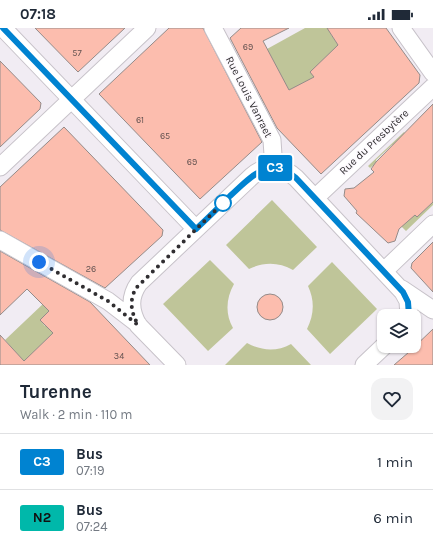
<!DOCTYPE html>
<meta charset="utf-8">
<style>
:root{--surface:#fff;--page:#f2f2f3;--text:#1f2937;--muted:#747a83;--line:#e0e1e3}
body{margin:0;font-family:Karla,sans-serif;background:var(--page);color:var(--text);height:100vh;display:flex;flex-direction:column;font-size:15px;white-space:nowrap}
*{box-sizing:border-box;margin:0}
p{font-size:13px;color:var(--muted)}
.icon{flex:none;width:22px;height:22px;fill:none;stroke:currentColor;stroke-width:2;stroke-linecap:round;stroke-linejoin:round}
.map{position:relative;height:337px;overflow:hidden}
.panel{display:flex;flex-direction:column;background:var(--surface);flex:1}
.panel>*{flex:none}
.badge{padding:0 8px;border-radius:3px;font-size:14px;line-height:26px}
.fabs{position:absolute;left:377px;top:281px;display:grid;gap:8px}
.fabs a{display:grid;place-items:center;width:44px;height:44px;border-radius:8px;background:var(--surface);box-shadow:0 1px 3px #0004;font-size:20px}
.you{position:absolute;width:20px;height:20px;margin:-10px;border:3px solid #fff;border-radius:50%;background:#1a73e8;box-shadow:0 0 0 6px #1a73e833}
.map>.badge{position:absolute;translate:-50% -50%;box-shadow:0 0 0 2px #fff}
.round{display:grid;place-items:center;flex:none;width:42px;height:42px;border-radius:12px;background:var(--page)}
.overview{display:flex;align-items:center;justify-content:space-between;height:68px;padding:0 20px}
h1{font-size:19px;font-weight:700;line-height:30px}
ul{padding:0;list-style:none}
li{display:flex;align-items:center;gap:12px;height:56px;padding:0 20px;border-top:1px solid var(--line)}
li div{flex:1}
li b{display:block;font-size:15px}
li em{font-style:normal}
li .badge{min-width:44px;font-weight:700;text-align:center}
.status{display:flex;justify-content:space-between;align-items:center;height:28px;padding:0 20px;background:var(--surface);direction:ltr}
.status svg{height:11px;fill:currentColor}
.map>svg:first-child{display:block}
.green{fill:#bfc599}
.building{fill:#fcbdae;stroke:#948b89}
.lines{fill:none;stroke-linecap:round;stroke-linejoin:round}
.minor-casing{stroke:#c7c2c9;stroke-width:19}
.minor{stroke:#fff;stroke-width:17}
.line-casing{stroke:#fff;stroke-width:9}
.line{stroke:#0083d1;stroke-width:6}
.walk{stroke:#302e31;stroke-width:4;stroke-dasharray:0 7.2}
.stop-dot{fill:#fff;stroke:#0083d1;stroke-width:2}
.labels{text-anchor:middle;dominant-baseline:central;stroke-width:3;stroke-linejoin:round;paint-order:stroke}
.number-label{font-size:9px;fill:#635250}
.street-label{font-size:11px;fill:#302e31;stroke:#fdfafe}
</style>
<div class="status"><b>07:18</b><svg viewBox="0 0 49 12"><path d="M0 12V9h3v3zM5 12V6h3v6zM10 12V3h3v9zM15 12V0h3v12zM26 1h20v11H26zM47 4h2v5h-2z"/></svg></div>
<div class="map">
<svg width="433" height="337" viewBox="0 0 433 337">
<rect width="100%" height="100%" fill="#f1ecf3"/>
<path class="green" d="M 305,0 L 337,0 L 330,5 L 340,19 L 330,50 L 291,61 L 264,76 L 258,64 L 267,21 Z
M 404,104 L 413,114 L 392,117 L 376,132 L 377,134 L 370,140 L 368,138 Z
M 272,172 L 317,219 L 293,242 C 279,234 263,234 249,241 L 226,217 Z
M 433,174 L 433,177 L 406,203 L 400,197 L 413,185 L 417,189 Z
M 210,232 L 234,256 C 226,270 225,286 233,300 L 208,323 L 163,276 Z
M 332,234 L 377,281 L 330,326 L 307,301 C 314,287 315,273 308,258 Z
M 44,275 L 54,285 L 47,285 L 40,292 L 45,298 L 73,290 L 51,307 L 23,335 L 17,326 L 5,312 Z
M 247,315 C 261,323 277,324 291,316 L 311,337 L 225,337 Z"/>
<path class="building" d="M 35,0 L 125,0 L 78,44 Z
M 169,0 L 203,0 L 262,114 L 200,171 L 99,66 Z
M 241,0 L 289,0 L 263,13 L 289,62 L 314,49 L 310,44 L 338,17 L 327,0 L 386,0 L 420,47 L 419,55 L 321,146 L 277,100 L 230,10 Z
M 0,33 L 41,75 L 40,81 L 0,119 Z
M 433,76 L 433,174 L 417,189 L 415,187 L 399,201 L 395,213 L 388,215 L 356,185 L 357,183 L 344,168 L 345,161 L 354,160 L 374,144 L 371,141 L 376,134 Z
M 64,99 L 163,202 L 162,208 L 105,260 L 0,202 L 0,159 Z
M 433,214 L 433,264 L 411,240 L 412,235 Z
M 0,223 L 90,274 L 150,337 L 0,337 L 0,307 L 24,333 L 53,305 L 40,292 L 49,283 L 27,261 L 0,287 Z
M257 279a13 13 0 1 1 26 0a13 13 0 1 1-26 0Z
M 433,301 L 433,337 L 394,337 L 409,324 Z"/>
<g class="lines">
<defs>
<path id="minor" d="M 3,0 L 196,201
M 213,0 L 272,112 L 273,127 L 270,140
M 401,0 L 433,45
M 0,139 L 147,0
M 315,170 L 433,59
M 0,212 L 108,273 L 138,296
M 384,243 L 433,196
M 402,261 L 433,282
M 177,337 L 138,297 C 130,282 129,269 139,255 L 252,148 C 265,136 283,138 296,150 L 403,264 L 408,273 L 409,288
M 364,337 L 384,318"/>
</defs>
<use href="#minor" class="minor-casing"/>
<use href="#minor" class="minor"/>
</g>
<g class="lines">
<defs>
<path id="line" d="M 3,0 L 196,201 C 208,190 219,179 230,168 C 250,150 269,126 296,150 L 403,264 L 408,274 L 409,288"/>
</defs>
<use href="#line" class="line-casing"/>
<use href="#line" class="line"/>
<path class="walk" d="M 39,234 L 108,273 L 138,297 C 131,284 129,273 136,260 L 223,175"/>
</g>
<circle class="stop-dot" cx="223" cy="175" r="8"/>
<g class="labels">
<g class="number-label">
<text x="248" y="19">69</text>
<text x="77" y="25">57</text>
<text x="140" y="92">61</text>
<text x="165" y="108">65</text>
<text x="192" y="134">69</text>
<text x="91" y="241">26</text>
<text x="119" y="328">34</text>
</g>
<g class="street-label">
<text transform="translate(249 69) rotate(63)">Rue Louis Vanraet</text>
<text transform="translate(374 114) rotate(-43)">Rue du Presbytère</text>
</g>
</g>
</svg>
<div class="fabs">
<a><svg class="icon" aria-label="layers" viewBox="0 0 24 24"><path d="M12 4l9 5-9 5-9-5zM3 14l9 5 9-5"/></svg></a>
</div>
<div class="you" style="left:39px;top:234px"></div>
<b class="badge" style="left:275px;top:140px;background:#0083d1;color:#fff">C3</b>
</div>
<section class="panel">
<div class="overview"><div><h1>Turenne</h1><p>Walk · 2 min · 110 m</p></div><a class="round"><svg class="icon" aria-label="heart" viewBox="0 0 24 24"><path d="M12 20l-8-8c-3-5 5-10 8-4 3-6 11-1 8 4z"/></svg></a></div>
<ul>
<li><span class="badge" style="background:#0083d1;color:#fff">C3</span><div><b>Bus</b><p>07:19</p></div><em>1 min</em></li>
<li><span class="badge" style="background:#00b8aa;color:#111">N2</span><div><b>Bus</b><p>07:24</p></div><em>6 min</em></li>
</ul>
</section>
